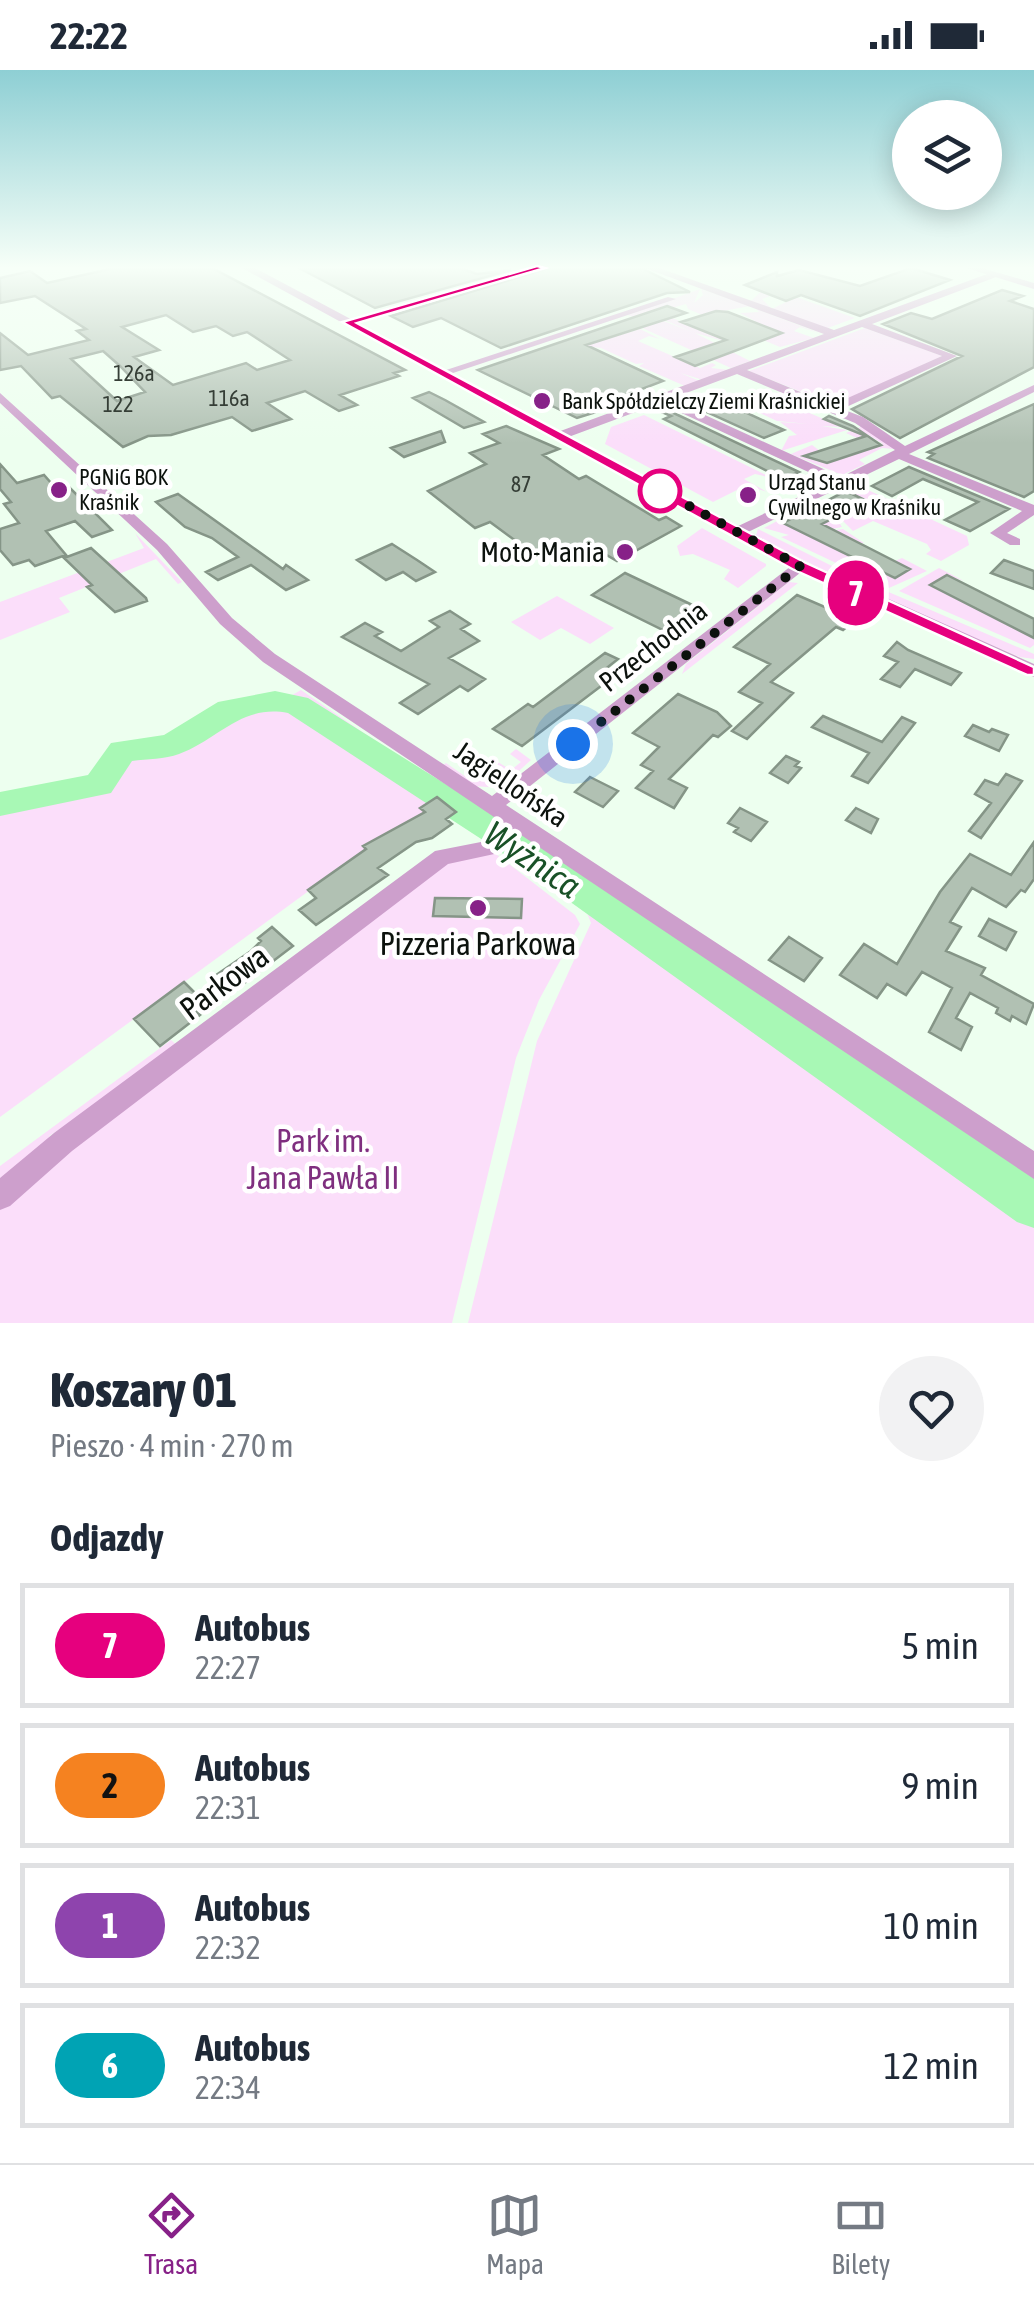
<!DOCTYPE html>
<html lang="pl">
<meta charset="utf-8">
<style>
:root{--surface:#fff;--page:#f2f2f3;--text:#1f2937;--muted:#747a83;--line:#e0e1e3;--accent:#872188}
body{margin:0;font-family:"Asap Condensed",sans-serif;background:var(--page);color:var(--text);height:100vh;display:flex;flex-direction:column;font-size:38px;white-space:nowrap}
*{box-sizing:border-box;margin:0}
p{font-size:32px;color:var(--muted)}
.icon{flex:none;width:55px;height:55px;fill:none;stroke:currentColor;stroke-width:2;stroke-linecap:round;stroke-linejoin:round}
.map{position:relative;height:1253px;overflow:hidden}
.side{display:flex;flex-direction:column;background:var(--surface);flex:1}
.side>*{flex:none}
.badge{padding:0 20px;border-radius:32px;font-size:35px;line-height:65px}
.tools{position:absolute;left:892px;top:30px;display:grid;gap:20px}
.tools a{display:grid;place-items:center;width:110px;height:110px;border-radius:50%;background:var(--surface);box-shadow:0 5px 25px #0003;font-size:50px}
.you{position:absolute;width:50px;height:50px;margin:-25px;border:8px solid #fff;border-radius:50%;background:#1a73e8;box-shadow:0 0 0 15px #1a73e833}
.map>.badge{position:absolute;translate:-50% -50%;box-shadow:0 0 0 5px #fff}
h2{padding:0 50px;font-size:38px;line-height:90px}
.round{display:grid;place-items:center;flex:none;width:105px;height:105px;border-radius:52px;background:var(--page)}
.summary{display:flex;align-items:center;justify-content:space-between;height:170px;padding:0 50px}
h1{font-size:48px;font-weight:800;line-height:75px}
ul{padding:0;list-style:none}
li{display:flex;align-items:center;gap:30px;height:125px;margin:0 20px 15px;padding:0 30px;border:5px solid var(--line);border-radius:0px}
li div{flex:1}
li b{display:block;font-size:38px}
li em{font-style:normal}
li .badge{min-width:110px;font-weight:700;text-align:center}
.status{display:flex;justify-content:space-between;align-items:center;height:70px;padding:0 50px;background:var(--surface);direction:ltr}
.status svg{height:28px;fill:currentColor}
.menu{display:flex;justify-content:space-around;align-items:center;height:140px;border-top:2px solid var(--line);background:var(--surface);font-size:28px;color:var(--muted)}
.menu a{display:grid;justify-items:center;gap:5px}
.menu .on{color:var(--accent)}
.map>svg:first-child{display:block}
.green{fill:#fbdefa}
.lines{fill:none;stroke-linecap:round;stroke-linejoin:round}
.river{fill:#a8f8b5;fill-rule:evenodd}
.building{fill:#b1c1b3;stroke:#859587;stroke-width:2.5;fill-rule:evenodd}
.minor{fill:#cd9fcc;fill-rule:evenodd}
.tertiary{fill:#cd9fcc;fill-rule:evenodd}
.line{fill:#e6007e;stroke:#fff;stroke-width:2.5}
.walk{stroke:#0c120d;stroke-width:10;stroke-dasharray:0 18}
.poi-dot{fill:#872188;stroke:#fff;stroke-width:4}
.stop-dot{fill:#fff;stroke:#e6007e;stroke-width:5}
.labels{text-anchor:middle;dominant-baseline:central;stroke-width:9;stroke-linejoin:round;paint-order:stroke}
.number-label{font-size:22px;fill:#353e36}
.far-poi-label{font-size:22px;fill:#0c120d;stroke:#fff;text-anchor:start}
.poi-label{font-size:28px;fill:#0c120d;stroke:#fff;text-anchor:end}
.street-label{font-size:28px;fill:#0c120d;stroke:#fff}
.near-poi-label{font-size:32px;fill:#0c120d;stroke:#fff}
.near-street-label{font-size:32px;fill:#0c120d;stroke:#fff}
.near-park-label{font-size:32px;fill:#7f2f7f;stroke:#fff}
.near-water-label{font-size:35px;font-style:italic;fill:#195127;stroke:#fff}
</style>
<div class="status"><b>22:22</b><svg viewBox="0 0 49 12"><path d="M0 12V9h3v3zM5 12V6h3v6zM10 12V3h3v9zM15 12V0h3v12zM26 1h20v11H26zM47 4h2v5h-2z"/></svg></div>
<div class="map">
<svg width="1034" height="1253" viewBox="0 0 1034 1253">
<rect width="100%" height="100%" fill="#edffef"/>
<path class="green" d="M 767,216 L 784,221 L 762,229 L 772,239 L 796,227 L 855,248 L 825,259 L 750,232 Z
M 700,219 L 694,233 L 703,225 L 701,219 L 750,236 L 712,243 L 755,251 L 740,243 L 759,242 L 756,239 L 822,264 L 800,257 L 794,261 L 814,268 L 780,277 L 688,239 L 686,234 L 641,247 L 651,246 L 692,262 L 653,245 L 661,243 L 710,264 L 723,259 L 739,264 L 720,270 L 695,263 L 750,291 L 731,298 L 629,252 L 638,249 L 628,245 Z
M 865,258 L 942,286 L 835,335 L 749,301 Z
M 640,259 L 660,269 L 649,266 L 638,271 L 700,298 L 712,293 L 716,295 L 711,298 L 729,300 L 703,310 L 680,303 L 700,311 L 685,316 L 639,296 L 644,293 L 636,294 L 601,278 L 585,276 Z
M 784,322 L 789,324 L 778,330 L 843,357 L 821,356 L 847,360 L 781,381 L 789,366 L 797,365 L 780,352 L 809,354 L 777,351 L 747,337 Z
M 644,345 L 772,408 L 755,404 L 744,409 L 767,422 L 747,415 L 713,432 L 605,374 L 611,357 Z
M 863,356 L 894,379 L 882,378 L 859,390 L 865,394 L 842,405 L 791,384 L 812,375 L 820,381 L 811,384 L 827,393 L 883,374 L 867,364 L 857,368 L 846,363 Z
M 855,414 L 967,466 L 969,475 L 941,491 L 926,484 L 931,480 L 927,474 L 873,451 L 853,461 L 838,446 L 866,430 L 846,421 L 833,423 Z
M 836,447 L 842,457 L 809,464 L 843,459 L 864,473 L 832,476 L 895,508 L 909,499 L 895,491 L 902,488 L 927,501 L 889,518 L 781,467 L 789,465 L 764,458 L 779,450 L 805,463 Z
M 702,458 L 766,494 L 766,496 L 738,518 L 724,509 L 730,500 L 693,484 L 680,486 L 677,476 Z
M 758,459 L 858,509 L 1034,584 L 1034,589 L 1020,587 L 861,519 L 762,469 L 756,465 Z
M 135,463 L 182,512 L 178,514 L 156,489 L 59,528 L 70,542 L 0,570 L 0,532 L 144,478 Z
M 939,498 L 964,511 L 947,505 L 931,515 L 1034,568 L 1034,575 L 1030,578 L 899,521 Z
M 789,512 L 798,513 L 682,604 L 686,594 Z
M 557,526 L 614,558 L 590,574 L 561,558 L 540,570 L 511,552 Z
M 301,620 L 507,761 L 488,771 L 436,727 L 421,738 L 425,742 L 364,776 L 366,779 L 0,1047 L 0,734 L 93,717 L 102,712 L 122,681 L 172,675 L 217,644 L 282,631 Z
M 516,679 L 531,690 L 500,718 L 474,716 L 443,695 L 446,693 L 469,709 L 493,689 L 511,700 L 521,692 L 510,684 Z
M 513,765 L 837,983 L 842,990 L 836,999 L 1034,1135 L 1034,1253 L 468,1253 L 537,971 L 591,853 L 587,843 L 499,780 Z
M 492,781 L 575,845 L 580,854 L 539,930 L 516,988 L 452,1253 L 0,1253 L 0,1136 L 449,788 Z
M 171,970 L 179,977 L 64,1063 L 60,1059 L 49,1066 L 53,1071 L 0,1120 L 0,1096 Z
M 855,994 L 1034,1110 L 1034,1132 L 843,1001 Z"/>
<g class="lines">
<path class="river" d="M 275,621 L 308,628 L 519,760 L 1034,1107 L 1034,1158 L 1017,1152 L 495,778 L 288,643 C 241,634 219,669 179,684 C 165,689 147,689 132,691 L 111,723 L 0,746 L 0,722 L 88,705 L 111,673 L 164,665 L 218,632 Z"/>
</g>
<path class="building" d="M 115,198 L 212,198 L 405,300 L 394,303 L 399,306 L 340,325 L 357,335 L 339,341 L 305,321 L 267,333 L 291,349 L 252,361 L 232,347 L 171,365 L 148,366 L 123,377 L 60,326 L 52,328 L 21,296 L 0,300 L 0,263 L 28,285 L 89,270 L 77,261 L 86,259 L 35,226 L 0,233 L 0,208 L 30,201 L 47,213 ZM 166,245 L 193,262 L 216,256 L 233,266 L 247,262 L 290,290 L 257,300 L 246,293 L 173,315 L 134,287 L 159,280 L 122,257 ZM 103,281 L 120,296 L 145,322 L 117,331 L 71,289 Z
M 299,198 L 460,198 L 477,204 L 511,200 L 375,238 Z
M 549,198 L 641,198 L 690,222 L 667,223 L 501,278 L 441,248 L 413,257 L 391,246 Z
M 911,198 L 950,210 L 860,246 L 801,225 L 786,231 L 745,215 L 777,202 L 777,206 L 799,200 L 860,216 Z
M 1002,220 L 1023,226 L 1010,231 L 1034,239 L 1034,297 L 900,368 L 852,339 L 962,286 L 883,254 L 911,243 L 932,249 Z
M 667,236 L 686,243 L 586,275 L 663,311 L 587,340 L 593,343 L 577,348 L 478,300 Z
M 716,241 L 728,242 L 782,263 L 695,296 L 675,287 L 726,270 L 681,252 Z
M 429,322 L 445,330 L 484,352 L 464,358 L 413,328 Z
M 708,325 L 784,360 L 764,368 L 687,333 Z
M 1034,334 L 1034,421 L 1024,427 L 928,388 L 934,384 L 928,382 Z
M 663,338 L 799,402 L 783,409 L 664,349 L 671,346 L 657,340 Z
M 829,346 L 853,356 L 881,375 L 827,393 L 804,386 L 866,366 L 824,349 Z
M 506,356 L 559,379 L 543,385 L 579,409 L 586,406 L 659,450 L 666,447 L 681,456 L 617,491 L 591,476 L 555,492 L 545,485 L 539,488 L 490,452 L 475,458 L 428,421 L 486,394 L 470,383 L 499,373 L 483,364 Z
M 441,361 L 445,372 L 404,387 L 391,378 Z
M 0,394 L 17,413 L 44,405 L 52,414 L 66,414 L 112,460 L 92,467 L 75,451 L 46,461 L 66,485 L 35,496 L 29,490 L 13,495 L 0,480 L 0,459 L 19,453 L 4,434 L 11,432 L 0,419 Z
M 909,397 L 1009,439 L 970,461 L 945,450 L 978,432 L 923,409 L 892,426 L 872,416 Z
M 846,421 L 867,431 L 822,454 L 910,499 L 895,508 L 783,453 Z
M 178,424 L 283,499 L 286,495 L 308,510 L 286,520 L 251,495 L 218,510 L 206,502 L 238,487 L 212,468 L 185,457 L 156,432 Z
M 392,474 L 417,490 L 435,502 L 416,511 L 403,502 L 386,510 L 357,490 Z
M 91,478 L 146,528 L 147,531 L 115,542 L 87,517 L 92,515 L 64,488 Z
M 1004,490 L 1034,501 L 1034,519 L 991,503 Z
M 625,503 L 686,532 L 707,542 L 675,566 L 592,525 Z
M 947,505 L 1034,549 L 1034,568 L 930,515 Z
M 797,525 L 855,550 L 843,560 L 836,557 L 771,612 L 793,623 L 747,669 L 732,661 L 762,633 L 739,622 L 770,594 L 734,577 Z
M 450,541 L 470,554 L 461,559 L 479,571 L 449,588 L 485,609 L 468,621 L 460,616 L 418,644 L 400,633 L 429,614 L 342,567 L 365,553 L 382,562 L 375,566 L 401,581 L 439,557 L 430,551 Z
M 897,572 L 908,580 L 961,603 L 951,615 L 915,599 L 900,617 L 881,609 L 898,592 L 884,586 Z
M 605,583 L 618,589 L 598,605 L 609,610 L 522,676 L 493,659 L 528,634 L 533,637 Z
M 678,624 L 717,642 L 731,656 L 718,667 L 713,665 L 669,709 L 687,718 L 674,738 L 636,718 L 653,701 L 641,695 L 659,677 L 633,663 Z
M 823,646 L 882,672 L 902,647 L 915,653 L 868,713 L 852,706 L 869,683 L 812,657 Z
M 973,655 L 989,662 L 992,659 L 1008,665 L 999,681 L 965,666 Z
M 786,686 L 799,692 L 795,696 L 801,698 L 788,713 L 770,703 Z
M 1006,704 L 1022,711 L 981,768 L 969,761 L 991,733 L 975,724 L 985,710 L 998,715 Z
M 590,707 L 618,721 L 603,737 L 575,722 Z
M 437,727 L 456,742 L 446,749 L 452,754 L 432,768 L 416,772 L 378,798 L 388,805 L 316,855 L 299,840 L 316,828 L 308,820 L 366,779 L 363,776 L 425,742 L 420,738 Z
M 740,738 L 767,752 L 751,771 L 734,762 L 738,758 L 728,753 Z
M 856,738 L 878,749 L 871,763 L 846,750 Z
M 1034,772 L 1034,809 L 1025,822 L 1021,820 L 1006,837 L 972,818 L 950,852 L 961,857 L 946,881 L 985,898 L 981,905 L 1034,934 L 1026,954 L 1012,946 L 1010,951 L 996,943 L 998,938 L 970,923 L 956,948 L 972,957 L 961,980 L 929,962 L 952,918 L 922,902 L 906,925 L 887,914 L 877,928 L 840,905 L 864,874 L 897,894 L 940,822 L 970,784 L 1011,805 Z
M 435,828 L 522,829 L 521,848 L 433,846 Z
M 989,849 L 1016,862 L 1006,880 L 979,866 Z
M 272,857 L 293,876 L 226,927 L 209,910 L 251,881 L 261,871 L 258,868 Z
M 789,867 L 822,888 L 804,911 L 769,890 Z
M 184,912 L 201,929 L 191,937 L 200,945 L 160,976 L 134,949 Z"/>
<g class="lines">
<path class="minor" d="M 530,198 L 545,198 L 351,254 L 342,252 Z
M 645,198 L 659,198 L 834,260 L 990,203 L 996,203 L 996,207 L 872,254 L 957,286 L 842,339 L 863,347 L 905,376 L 1034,315 L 1034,322 L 909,384 L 1034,435 L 1034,445 L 1007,463 L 1020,469 L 1020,475 L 1010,475 L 990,463 L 1022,441 L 899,389 L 742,465 L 732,465 L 732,459 L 830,412 L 660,333 L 563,369 L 555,369 L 555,363 L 824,264 ZM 862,257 L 942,286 L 832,335 L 747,300 ZM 737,304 L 855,353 L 895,380 L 841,407 L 670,329 Z
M 668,227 L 676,229 L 447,305 L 437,303 Z
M 0,323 L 167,474 L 232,548 L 275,584 L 492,726 L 795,493 L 805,493 L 807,496 L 805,499 L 506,735 L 1034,1081 L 1034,1109 L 263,592 L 220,554 L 157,480 L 0,333 Z
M 498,764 L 505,767 L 508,772 L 499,783 L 448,794 L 72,1081 L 10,1136 L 0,1140 L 0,1108 L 54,1063 L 435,781 L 486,771 Z"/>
<path class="tertiary" d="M 242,198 L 255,198 L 806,492 L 1034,594 L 1034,607 L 794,500 Z
M 966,198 L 982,198 L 1034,213 L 1034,219 Z"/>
</g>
<linearGradient id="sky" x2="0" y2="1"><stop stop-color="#8ecfd4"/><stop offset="0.53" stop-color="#f7fff8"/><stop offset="1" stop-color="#f7fff8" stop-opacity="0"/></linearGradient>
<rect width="1034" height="373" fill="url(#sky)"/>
<path class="line" d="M 537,196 L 545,198 L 357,253 L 806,493 L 1034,597 L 1034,605 L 1027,605 L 794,500 L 342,252 Z"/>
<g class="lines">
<path class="walk" d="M 573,674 L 800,496 L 656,418 L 660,421"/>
</g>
<g class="poi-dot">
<circle cx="542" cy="331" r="10"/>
<circle cx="59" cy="420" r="10"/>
<circle cx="748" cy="425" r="10"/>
<circle cx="625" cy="482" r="10"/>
<circle cx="478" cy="838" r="10"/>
</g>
<circle class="stop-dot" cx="660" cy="421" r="20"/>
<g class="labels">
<g class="number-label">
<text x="134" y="303">126a</text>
<text x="229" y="328">116a</text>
<text x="118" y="334">122</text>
<text x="521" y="414">87</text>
</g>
<g class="far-poi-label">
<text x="562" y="331">Bank Spółdzielczy Ziemi Kraśnickiej</text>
<text x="79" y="407">PGNiG BOK<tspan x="79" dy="25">Kraśnik</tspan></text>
<text x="768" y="412">Urząd Stanu<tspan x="768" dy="25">Cywilnego w Kraśniku</tspan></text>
</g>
<g class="poi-label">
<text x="605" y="482">Moto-Mania</text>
</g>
<g class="street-label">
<text transform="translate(653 576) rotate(-38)">Przechodnia</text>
<text transform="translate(511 714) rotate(34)">Jagiellońska</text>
</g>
<g class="near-poi-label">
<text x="478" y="873">Pizzeria Parkowa</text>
</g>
<g class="near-street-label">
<text transform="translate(224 912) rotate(-37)">Parkowa</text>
</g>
<g class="near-park-label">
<text x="323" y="1070">Park im.<tspan x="323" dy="37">Jana Pawła II</tspan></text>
</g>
<g class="near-water-label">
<text transform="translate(533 789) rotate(34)">Wyżnica</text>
</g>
</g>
</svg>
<div class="tools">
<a><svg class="icon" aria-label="layers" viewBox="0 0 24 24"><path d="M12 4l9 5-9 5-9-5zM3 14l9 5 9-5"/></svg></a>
</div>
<div class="you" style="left:573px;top:674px"></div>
<b class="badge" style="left:856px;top:523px;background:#e6007e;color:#fff">7</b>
</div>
<section class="side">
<div class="summary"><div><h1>Koszary 01</h1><p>Pieszo · 4 min · 270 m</p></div><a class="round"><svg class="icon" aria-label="heart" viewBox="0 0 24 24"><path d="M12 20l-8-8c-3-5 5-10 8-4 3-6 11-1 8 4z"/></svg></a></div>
<h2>Odjazdy</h2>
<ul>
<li><span class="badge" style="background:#e6007e;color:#fff">7</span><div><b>Autobus</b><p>22:27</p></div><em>5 min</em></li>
<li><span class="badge" style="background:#f58220;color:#111">2</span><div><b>Autobus</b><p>22:31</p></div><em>9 min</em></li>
<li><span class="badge" style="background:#8e44ad;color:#fff">1</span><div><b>Autobus</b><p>22:32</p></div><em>10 min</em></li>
<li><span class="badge" style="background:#00a3b4;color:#fff">6</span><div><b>Autobus</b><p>22:34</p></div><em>12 min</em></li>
</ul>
</section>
<nav class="menu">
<a class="on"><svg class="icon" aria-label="directions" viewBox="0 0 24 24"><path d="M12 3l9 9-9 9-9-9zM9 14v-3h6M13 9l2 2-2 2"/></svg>Trasa</a>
<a><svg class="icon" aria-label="map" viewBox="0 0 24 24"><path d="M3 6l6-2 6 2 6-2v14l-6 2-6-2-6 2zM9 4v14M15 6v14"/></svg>Mapa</a>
<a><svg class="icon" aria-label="tickets" viewBox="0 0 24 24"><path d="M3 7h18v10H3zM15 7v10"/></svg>Bilety</a>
</nav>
